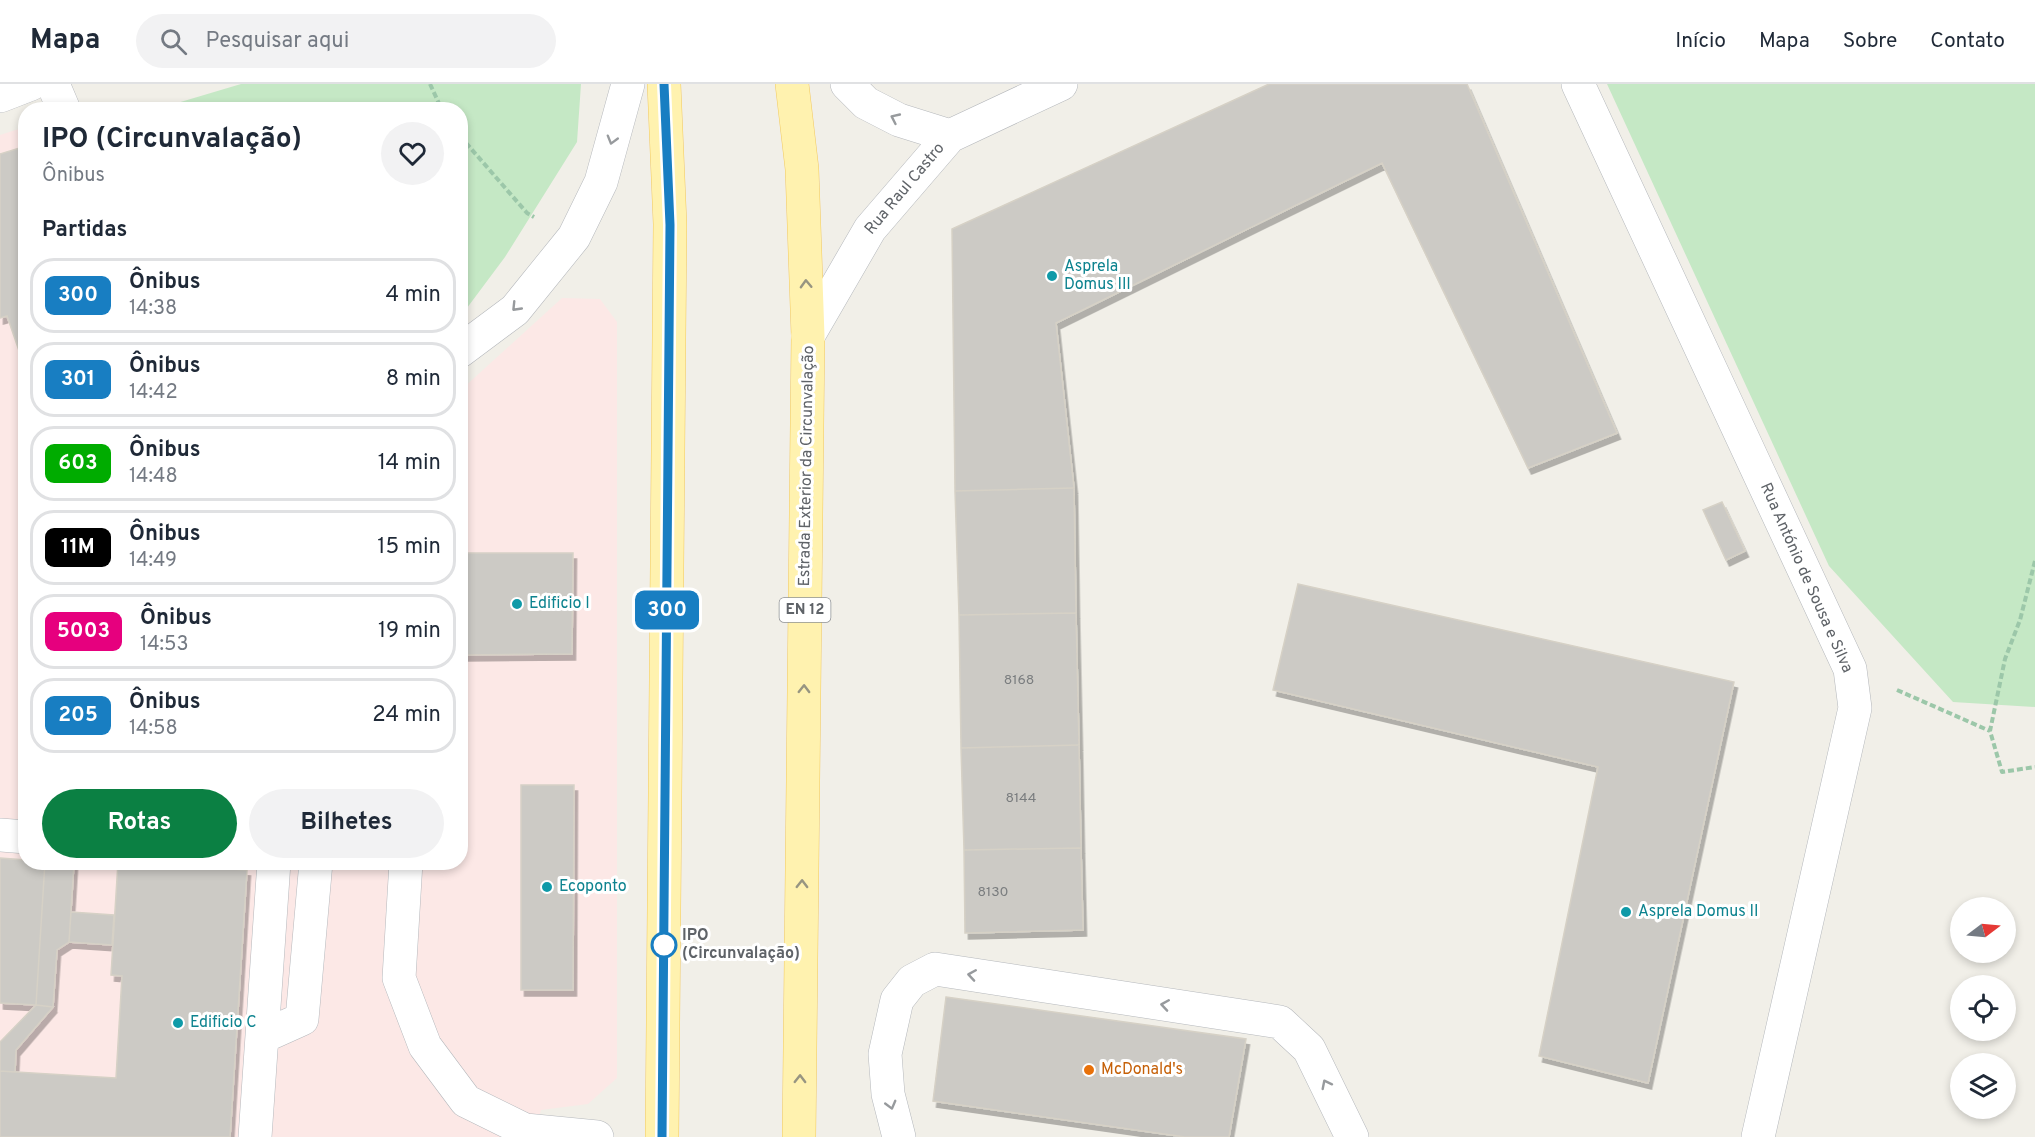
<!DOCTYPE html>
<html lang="pt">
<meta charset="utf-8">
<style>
:root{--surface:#fff;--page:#f2f2f3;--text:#1f2937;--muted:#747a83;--line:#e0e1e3;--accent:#0b8043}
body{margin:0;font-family:Overpass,sans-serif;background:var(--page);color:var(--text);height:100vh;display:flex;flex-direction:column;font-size:22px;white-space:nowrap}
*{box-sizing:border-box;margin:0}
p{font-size:20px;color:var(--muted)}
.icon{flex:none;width:33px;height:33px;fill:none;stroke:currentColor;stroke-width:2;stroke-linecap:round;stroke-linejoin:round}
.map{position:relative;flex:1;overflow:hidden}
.drawer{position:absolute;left:18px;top:18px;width:450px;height:768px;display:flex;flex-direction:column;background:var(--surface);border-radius:24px;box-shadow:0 3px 9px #0003}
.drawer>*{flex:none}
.badge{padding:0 12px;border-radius:9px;font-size:21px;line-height:39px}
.needle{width:39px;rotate:74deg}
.tools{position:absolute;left:1950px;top:813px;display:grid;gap:12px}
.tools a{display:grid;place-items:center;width:66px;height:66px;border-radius:50%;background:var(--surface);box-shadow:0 3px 9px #0003;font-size:30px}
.map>.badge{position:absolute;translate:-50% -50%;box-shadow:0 0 0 3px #fff}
h2{padding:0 24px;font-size:22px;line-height:54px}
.round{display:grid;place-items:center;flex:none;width:63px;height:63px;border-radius:32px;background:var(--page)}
.headline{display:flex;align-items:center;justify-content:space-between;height:102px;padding:0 24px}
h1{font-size:28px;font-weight:700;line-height:45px}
.button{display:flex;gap:12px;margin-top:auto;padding:12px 24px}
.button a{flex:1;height:69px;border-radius:36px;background:var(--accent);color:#fff;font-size:24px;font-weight:700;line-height:69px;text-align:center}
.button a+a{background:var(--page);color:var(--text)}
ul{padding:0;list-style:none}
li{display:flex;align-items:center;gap:18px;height:75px;margin:0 12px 9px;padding:0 12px;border:3px solid var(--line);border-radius:24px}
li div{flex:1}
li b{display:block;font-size:22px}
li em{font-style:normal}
li .badge{min-width:66px;font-weight:700;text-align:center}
header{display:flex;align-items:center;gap:36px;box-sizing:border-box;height:84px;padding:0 30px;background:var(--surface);border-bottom:2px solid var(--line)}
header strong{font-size:28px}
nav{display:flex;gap:33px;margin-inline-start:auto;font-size:21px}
.search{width:420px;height:54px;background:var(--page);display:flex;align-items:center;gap:15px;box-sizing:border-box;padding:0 21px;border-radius:33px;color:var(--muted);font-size:22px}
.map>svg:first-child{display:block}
.medical{fill:#fce8e6}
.green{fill:#c5e8c5}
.building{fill:#cccac5;stroke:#d6d1c6;stroke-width:1.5;filter:url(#shadow)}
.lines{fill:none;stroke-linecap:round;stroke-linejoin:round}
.minor-casing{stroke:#b5b8bc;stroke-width:34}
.major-casing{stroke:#f2c960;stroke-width:34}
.path{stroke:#9cc7a9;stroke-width:4;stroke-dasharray:6 3;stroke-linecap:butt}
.minor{stroke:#fff;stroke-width:33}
.major{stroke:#fff2af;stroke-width:33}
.oneway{stroke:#979a9d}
.oneway2{stroke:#979581}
.line-casing{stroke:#fff;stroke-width:14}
.line{stroke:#187ec2;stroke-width:9}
.culture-dot{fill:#0f9aa8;stroke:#fff;stroke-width:2}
.stop-dot{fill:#fff;stroke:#187ec2;stroke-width:3}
.food-dot{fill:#e8710a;stroke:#fff;stroke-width:2}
.labels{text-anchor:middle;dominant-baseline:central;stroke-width:6;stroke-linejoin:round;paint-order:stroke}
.number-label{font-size:14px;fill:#7a7d7f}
.shield{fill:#fff;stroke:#8f9295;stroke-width:1.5}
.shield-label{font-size:15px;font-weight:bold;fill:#5f6368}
.street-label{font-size:16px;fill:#5f6368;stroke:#fff}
.culture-label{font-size:16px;fill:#0d838f;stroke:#fff;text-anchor:start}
.stop-label{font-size:16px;font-weight:bold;fill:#5f6368;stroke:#fff;text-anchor:start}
.food-label{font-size:16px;fill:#c56008;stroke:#fff;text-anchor:start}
</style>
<header>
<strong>Mapa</strong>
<div class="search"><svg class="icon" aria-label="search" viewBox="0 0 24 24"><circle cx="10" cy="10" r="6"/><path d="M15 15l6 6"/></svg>Pesquisar aqui</div>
<nav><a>Início</a><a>Mapa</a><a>Sobre</a><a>Contato</a></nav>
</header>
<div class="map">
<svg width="2035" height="1053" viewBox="0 0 2035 1053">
<defs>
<filter id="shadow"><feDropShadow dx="3.5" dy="6" stdDeviation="0" flood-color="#0004"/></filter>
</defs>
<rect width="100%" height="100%" fill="#f1efe8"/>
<path class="medical" d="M 25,43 L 26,778 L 460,778 L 461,306 L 562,214 L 600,215 L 617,238 L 617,994 L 588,1020 L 541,1026 L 534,1053 L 0,1053 L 0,51 Z"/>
<path class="green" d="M 241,0 L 581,0 L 577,58 L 505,173 L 461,232 L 460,26 L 157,25 Z
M 1607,0 L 2035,0 L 2035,623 L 1953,618 L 1829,482 Z"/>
<path class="building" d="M 1269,0 L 1467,0 L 1617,349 L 1528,384 L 1382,79 L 1056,239 L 1074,404 L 955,407 L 952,145 Z
M 26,62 L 26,287 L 7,232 L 0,234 L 0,70 Z
M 1074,404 L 1076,529 L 959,531 L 955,407 Z
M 1722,418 L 1745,467 L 1726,476 L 1703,426 Z
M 460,469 L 573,469 L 572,570 L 460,571 Z
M 1298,500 L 1734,598 L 1648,999 L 1539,972 L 1598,683 L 1273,606 Z
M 1076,529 L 1079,661 L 961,664 L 959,531 Z
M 1079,661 L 1081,764 L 964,766 L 961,664 Z
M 521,701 L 574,701 L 573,906 L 521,906 Z
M 1081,764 L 1083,846 L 965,849 L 964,766 Z
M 0,774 L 26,776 L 26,778 L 45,778 L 36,921 L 0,919 Z
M 45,778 L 74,779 L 69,858 L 57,866 L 53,923 L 36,921 Z
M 118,778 L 247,786 L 230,1053 L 0,1053 L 0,987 L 116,994 L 122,892 L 111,891 Z
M 71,828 L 114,831 L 112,861 L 69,858 Z
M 946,913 L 1246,955 L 1229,1053 L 1185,1053 L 933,1017 Z
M 36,921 L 53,923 L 16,966 L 15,988 L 0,987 L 0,958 Z"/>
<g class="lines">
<defs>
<path id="minor" d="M 53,0 L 64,26
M 847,0 L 866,19 L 899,36 L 950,52
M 1578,0 L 1850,585 L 1855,624 L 1758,1053
M 0,12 L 31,0
M 808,252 L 870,145 L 950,52 L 1061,0
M 460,267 L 515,226 L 574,153 L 601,98 L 628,0
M 0,751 L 26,753
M 406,778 L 399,894 L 425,962 L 466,1017 L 525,1046 L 597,1053
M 262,953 L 302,935 L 316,778
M 255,1053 L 274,778
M 899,1053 L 888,1010 L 885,970 L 897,916 L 912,897 L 935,885 L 1280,938 L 1309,965 L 1352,1053"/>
<path id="major" d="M 792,0 L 802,85 L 808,252 L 799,1053
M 662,1053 L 670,140 L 664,0"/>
</defs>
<use href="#minor" class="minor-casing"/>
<use href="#major" class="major-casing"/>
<path class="path" d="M 430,0 L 442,26
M 460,52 L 527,129 L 534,133
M 2035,477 L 2020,536 L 2005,575 L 1990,647 L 2002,688 L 2035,683
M 1897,606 L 1990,647"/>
<use href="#minor" class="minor"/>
<use href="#major" class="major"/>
</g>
<defs><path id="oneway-chevron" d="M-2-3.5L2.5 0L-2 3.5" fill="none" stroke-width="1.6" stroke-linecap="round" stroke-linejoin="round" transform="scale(1.5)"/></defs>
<g class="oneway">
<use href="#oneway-chevron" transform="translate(895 34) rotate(-155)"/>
<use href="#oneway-chevron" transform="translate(612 56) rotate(106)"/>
<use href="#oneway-chevron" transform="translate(516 223) rotate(134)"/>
<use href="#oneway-chevron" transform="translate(972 891) rotate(-171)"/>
<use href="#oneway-chevron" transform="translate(1165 921) rotate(-171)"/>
<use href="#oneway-chevron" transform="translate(1326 1000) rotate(-117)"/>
<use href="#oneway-chevron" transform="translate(891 1021) rotate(75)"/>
</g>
<g class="oneway2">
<use href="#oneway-chevron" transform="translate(806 200) rotate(-92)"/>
<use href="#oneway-chevron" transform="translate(804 605) rotate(-89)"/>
<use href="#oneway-chevron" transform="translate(802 800) rotate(-89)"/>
<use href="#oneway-chevron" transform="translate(800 995) rotate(-89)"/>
</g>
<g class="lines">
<defs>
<path id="line" d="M 662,1053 L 670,141 L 664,0"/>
</defs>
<use href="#line" class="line-casing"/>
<use href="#line" class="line"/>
</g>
<g class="culture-dot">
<circle cx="1052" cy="192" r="6"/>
<circle cx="517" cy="520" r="6"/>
<circle cx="547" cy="803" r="6"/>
<circle cx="1626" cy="828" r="6"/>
<circle cx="178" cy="939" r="6"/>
</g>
<circle class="stop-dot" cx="664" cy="861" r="12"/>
<circle class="food-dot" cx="1089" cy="986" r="6"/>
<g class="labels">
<g class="number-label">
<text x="1019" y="596">8168</text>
<text x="1021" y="714">8144</text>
<text x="993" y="808">8130</text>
</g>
<rect class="shield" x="779.5" y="514" width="51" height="24" rx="4.5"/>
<g class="shield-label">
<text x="805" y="526">EN 12</text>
</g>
<g class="street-label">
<text transform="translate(905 105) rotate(-50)">Rua Raul Castro</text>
<text transform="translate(807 382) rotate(-89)">Estrada Exterior da Circunvalação</text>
<text transform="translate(1806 494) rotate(66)">Rua António de Sousa e Silva</text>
</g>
<g class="culture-label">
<text x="1064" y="183">Asprela<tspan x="1064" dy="18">Domus III</tspan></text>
<text x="529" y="520">Edificio I</text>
<text x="559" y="803">Ecoponto</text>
<text x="1638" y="828">Asprela Domus II</text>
<text x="190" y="939">Edificio C</text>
</g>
<g class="stop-label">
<text x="682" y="852">IPO<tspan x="682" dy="18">(Circunvalação)</tspan></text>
</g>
<g class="food-label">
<text x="1101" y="986">McDonald's</text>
</g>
</g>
</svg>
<div class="tools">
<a><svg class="needle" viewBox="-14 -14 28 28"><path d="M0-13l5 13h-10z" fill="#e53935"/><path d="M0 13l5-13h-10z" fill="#747a83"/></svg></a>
<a><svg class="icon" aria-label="locate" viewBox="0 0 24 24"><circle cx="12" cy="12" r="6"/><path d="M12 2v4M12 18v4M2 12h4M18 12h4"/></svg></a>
<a><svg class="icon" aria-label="layers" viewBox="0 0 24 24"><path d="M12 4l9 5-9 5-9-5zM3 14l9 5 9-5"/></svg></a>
</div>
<b class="badge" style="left:667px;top:526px;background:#187ec2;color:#fff">300</b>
<section class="drawer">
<div class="headline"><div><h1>IPO (Circunvalação)</h1><p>Ônibus</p></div><a class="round"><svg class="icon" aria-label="heart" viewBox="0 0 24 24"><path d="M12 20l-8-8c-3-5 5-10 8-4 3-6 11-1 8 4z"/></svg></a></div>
<h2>Partidas</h2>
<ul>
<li><span class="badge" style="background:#187ec2;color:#fff">300</span><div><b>Ônibus</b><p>14:38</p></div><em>4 min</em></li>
<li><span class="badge" style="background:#187ec2;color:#fff">301</span><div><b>Ônibus</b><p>14:42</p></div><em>8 min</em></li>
<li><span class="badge" style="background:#00ac00;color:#fff">603</span><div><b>Ônibus</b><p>14:48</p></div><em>14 min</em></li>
<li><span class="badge" style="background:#000;color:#fff">11M</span><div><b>Ônibus</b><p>14:49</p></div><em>15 min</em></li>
<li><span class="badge" style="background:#e6007e;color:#fff">5003</span><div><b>Ônibus</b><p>14:53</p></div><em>19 min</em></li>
<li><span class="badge" style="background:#187ec2;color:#fff">205</span><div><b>Ônibus</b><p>14:58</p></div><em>24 min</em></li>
</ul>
<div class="button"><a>Rotas</a><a>Bilhetes</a></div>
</section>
</div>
